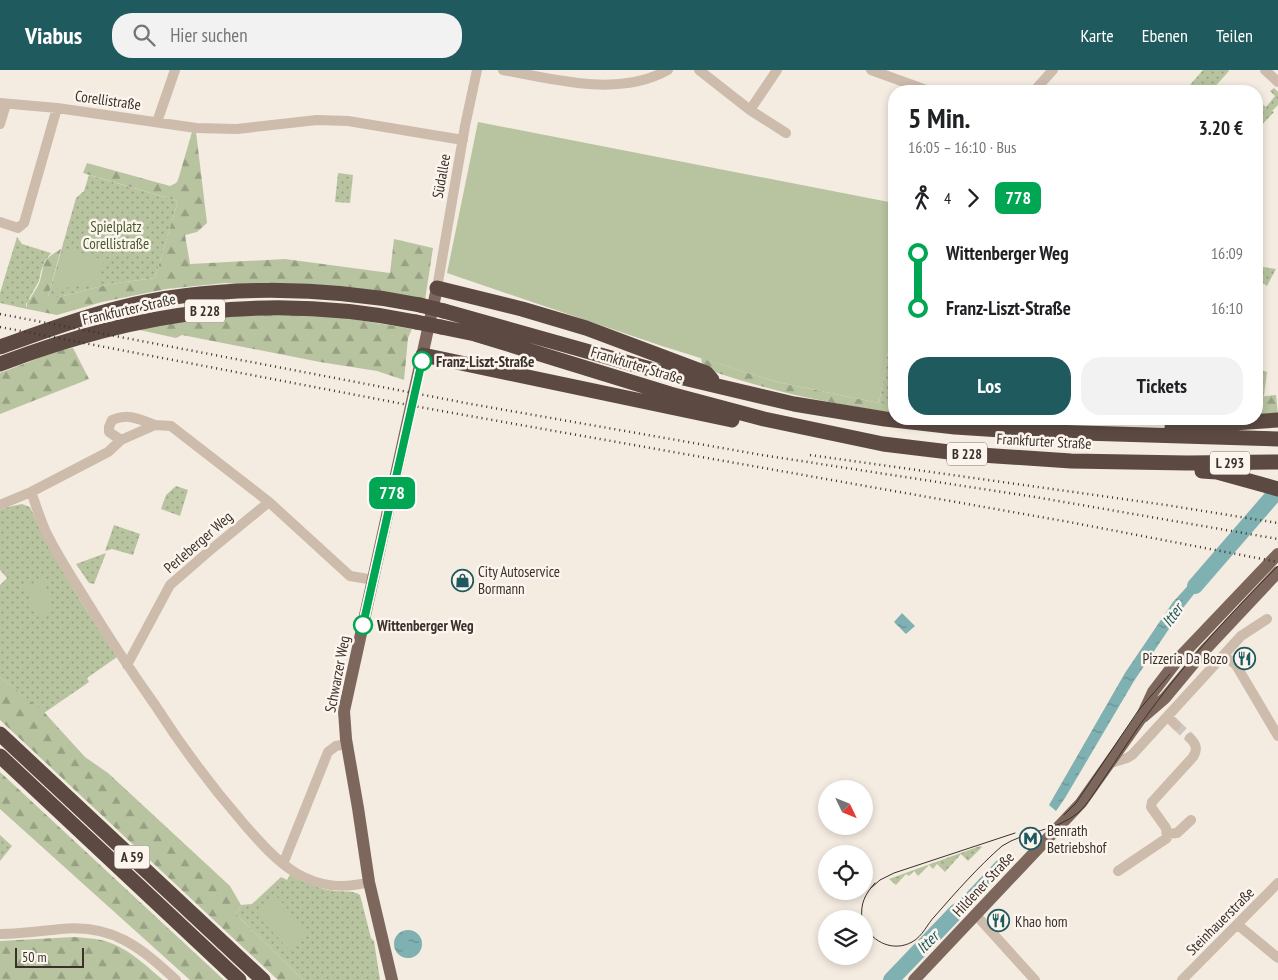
<!DOCTYPE html>
<html lang="de">
<meta charset="utf-8">
<style>
:root{--surface:#fff;--page:#f2f2f2;--text:#202124;--muted:#757577;--accent:#1f5a5e}
body{margin:0;font-family:"PT Sans Narrow",sans-serif;background:var(--page);color:var(--text);height:100vh;display:flex;flex-direction:column;font-size:19px;white-space:nowrap}
*{box-sizing:border-box;margin:0}
p{font-size:16px;color:var(--muted)}
.icon{flex:none;width:28px;height:28px;fill:none;stroke:currentColor;stroke-width:2;stroke-linecap:round;stroke-linejoin:round}
.map{position:relative;flex:1;overflow:hidden}
.drawer{position:absolute;left:888px;top:15px;width:375px;height:340px;display:flex;flex-direction:column;background:var(--surface);border-radius:20px;box-shadow:0 2px 8px #0003}
.drawer>*{flex:none}
.badge{padding:0 10px;border-radius:8px;font-size:18px;line-height:32px}
.needle{width:32px;rotate:133deg}
.fabs{position:absolute;left:818px;top:710px;display:grid;gap:10px}
.fabs a{display:grid;place-items:center;width:55px;height:55px;border-radius:50%;background:var(--surface);box-shadow:0 2px 8px #0003;font-size:25px}
.scale{position:absolute;left:15px;bottom:12px;width:69px;box-sizing:border-box;padding-left:5px;border:2px solid #3b302b;border-top:0;font-size:14px;line-height:18px;white-space:nowrap;color:#3b302b;-webkit-text-stroke:4px #fbf5ee;paint-order:stroke}
.map>.badge{position:absolute;translate:-50% -50%;box-shadow:0 0 0 2px #fff}
.legs{display:flex;align-items:center;gap:8px;height:55px;padding:0 20px;font-size:16px}
.legs p{margin-inline-start:auto}
.summary{display:flex;align-items:center;justify-content:space-between;height:85px;padding:0 20px}
h1{font-size:28px;font-weight:800;line-height:38px}
.button{display:flex;gap:10px;margin-top:auto;padding:10px 20px}
.button a{flex:1;height:58px;border-radius:20px;background:var(--accent);color:#fff;font-size:20px;font-weight:800;line-height:58px;text-align:center}
.button a+a{background:var(--page);color:var(--text)}
ul{padding:0 20px;list-style:none}
li{display:flex;align-items:center;gap:18px;height:55px;font-size:19px}
li i{display:grid;place-items:center;width:8px;height:100%;margin:0 6px;background:currentColor}
li i::after{content:'';width:12px;height:12px;margin:-6px;border:4px solid;border-radius:50%;background:var(--surface)}
li p{margin-inline-start:auto}
li:first-child i{background:linear-gradient(#0000 50%,currentColor 0)}
li:last-child i{background:linear-gradient(currentColor 50%,#0000 0)}
header{display:flex;align-items:center;gap:30px;box-sizing:border-box;height:70px;padding:0 25px;background:var(--accent);color:#fff}
header strong{font-size:24px}
nav{display:flex;gap:28px;margin-inline-start:auto;font-size:18px}
.search{width:350px;height:45px;background:var(--page);display:flex;align-items:center;gap:12px;box-sizing:border-box;padding:0 18px;border-radius:20px;color:var(--muted);font-size:19px}
.map>svg:first-child{display:block}
.grass{fill:url(#grass-dots)}
.forest{fill:url(#forest-firs)}
.garden{fill:#b8c4a0}
.water{fill:url(#water-ripples)}
.lines{fill:none;stroke-linecap:round;stroke-linejoin:round}
.river{stroke:#7fb0b2;stroke-width:16}
.minor-tunnel{stroke:#cfc6bd;stroke-width:10;stroke-dasharray:10 5;stroke-linecap:butt}
.minor{stroke:#cdbbac;stroke-width:10}
.major{stroke:#7d675c;stroke-width:12}
.highway{stroke:#5c4a42;stroke-width:15}
.tram{stroke:#3b302b;stroke-width:1}
.rail{stroke:#3b302b;stroke-width:2.5;stroke-dasharray:1 4;stroke-linecap:butt}
.highway-bridge{stroke:#5c4a42;stroke-width:15}
.line-1-casing{stroke:#fff;stroke-width:11}
.line-1{stroke:#00a651;stroke-width:8}
.stop-1-dot{fill:#fff;stroke:#00a651;stroke-width:2.5}
.labels{text-anchor:middle;dominant-baseline:central;stroke-width:5;stroke-linejoin:round;paint-order:stroke}
.shield{fill:#fbf5ee;stroke:#756b66;stroke-width:1}
.shield-label{font-size:14px;font-weight:bold;fill:#3b302b}
.street-label{font-size:15px;fill:#3b302b;stroke:#fbf5ee}
.park-label{font-size:15px;fill:#4a5a2e;stroke:#fbf5ee}
.stop-label{font-size:15px;font-weight:bold;fill:#3b302b;stroke:#fbf5ee;text-anchor:start}
.poi-label{font-size:15px;fill:#3b302b;stroke:#fbf5ee;text-anchor:start}
.water-label{font-size:16px;font-style:italic;fill:#1f5a5e;stroke:#fbf5ee}
</style>
<header>
<strong>Viabus</strong>
<div class="search"><svg class="icon" aria-label="search" viewBox="0 0 24 24"><circle cx="10" cy="10" r="6"/><path d="M15 15l6 6"/></svg>Hier suchen</div>
<nav><a>Karte</a><a>Ebenen</a><a>Teilen</a></nav>
</header>
<div class="map">
<svg width="1278" height="910" viewBox="0 0 1278 910">
<defs>
<pattern id="grass-dots" width="8" height="8" patternUnits="userSpaceOnUse" patternTransform="scale(1.25)"><rect width="8" height="8" fill="#b8c4a0"/><path d="M2 2h.1M6 6h.1" fill="none" stroke="#97a083" stroke-width="1.8" stroke-linecap="round"/></pattern>
<pattern id="forest-firs" width="22" height="20" patternUnits="userSpaceOnUse" patternTransform="scale(1.25)"><rect width="22" height="20" fill="#b8c4a0"/><path d="M5 1l3.5 6h-7zM16 11l3.5 6h-7z" fill="#97a083"/></pattern>
<pattern id="water-ripples" width="26" height="14" patternUnits="userSpaceOnUse" patternTransform="scale(1.25)"><rect width="26" height="14" fill="#7fb0b2"/><path d="M2 4q2-2 4 0t4 0M15 11q2-2 4 0t4 0" fill="none" stroke="#699091"/></pattern>
</defs>
<rect width="100%" height="100%" fill="#f4ebe1"/>
<path class="grass" d="M 1203,0 L 1228,0 L 1229,1 L 1211,21 L 1189,21 L 1189,16 Z
M 1274,18 L 1278,22 L 1278,35 L 1272,41 L 1274,42 L 1256,61 L 1256,31 L 1259,34 L 1260,32 L 1266,37 L 1275,26 L 1270,21 Z
M 338,103 L 353,105 L 350,133 L 335,132 Z
M 89,105 L 178,131 L 155,208 L 110,214 L 59,227 L 48,227 L 76,128 L 84,121 Z
M 17,167 L 22,174 L 51,183 L 45,191 L 41,201 L 39,211 L 26,234 L 27,239 L 0,233 L 0,223 Z
M 1263,197 L 1276,199 L 1267,216 L 1257,209 Z
M 894,248 L 894,334 L 879,333 Z
M 1256,298 L 1267,302 L 1264,326 L 1256,327 Z
M 176,416 L 188,420 L 180,446 L 161,439 L 166,425 Z
M 22,434 L 30,437 C 53,491 85,538 117,587 L 87,608 L 89,612 L 44,643 L 0,607 L 0,515 L 7,508 L 0,500 L 0,440 L 8,437 Z
M 114,455 L 140,464 L 133,485 L 112,479 L 105,481 Z
M 106,483 L 94,514 L 89,513 L 76,494 Z
M 0,765 L 12,776 L 0,791 Z
M 980,776 L 982,777 L 968,791 L 961,784 L 945,802 L 937,794 L 933,799 L 929,795 L 918,806 L 914,801 L 909,806 L 906,804 L 896,815 L 889,809 Z
M 291,803 C 306,811 319,820 336,821 C 344,822 353,820 360,825 L 371,868 L 374,871 L 380,910 L 303,910 L 236,844 L 241,835 L 252,834 L 281,807 L 287,810 Z"/>
<path class="forest" d="M 192,62 L 196,62 L 207,153 L 197,162 L 185,165 L 190,194 L 285,189 L 390,203 L 394,169 L 433,178 L 425,230 L 225,213 L 166,219 L 102,232 L 57,245 L 27,239 L 27,230 L 30,229 C 33,223 38,217 40,211 C 45,191 42,190 61,179 L 48,227 L 59,227 L 110,214 L 155,208 L 178,131 L 83,103 L 87,93 L 170,116 L 176,113 L 178,110 Z
M 250,244 L 335,246 L 412,259 L 408,268 L 404,310 L 377,301 L 320,292 L 182,265 L 176,268 L 135,259 L 164,252 Z
M 73,278 L 89,309 L 0,344 L 0,303 L 57,281 Z
M 701,288 L 777,312 L 879,333 L 894,334 L 894,343 C 826,333 768,321 703,298 Z
M 1276,325 L 1278,345 L 1256,347 L 1256,327 Z
M 946,349 L 1204,349 L 1044,355 Z
M 0,607 L 44,642 L 85,687 L 108,703 L 230,816 L 241,835 L 236,844 L 303,910 L 278,910 L 0,650 Z
M 0,702 L 224,910 L 190,910 L 0,739 Z
M 74,867 C 83,868 92,868 101,870 C 126,876 144,894 163,910 L 0,910 L 0,871 Z"/>
<path class="garden" d="M 478,52 L 894,133 L 894,248 L 879,333 L 777,312 L 662,276 L 447,203 Z
M 64,178 L 104,190 L 98,217 L 87,214 L 59,219 L 52,217 Z
M 43,510 L 54,541 L 36,547 L 26,516 Z
M 276,826 L 308,861 L 288,879 L 256,844 Z"/>
<path class="water" d="M 1268,422 L 1278,425 L 1278,431 L 1266,446 L 1251,443 Z
M 1204,498 L 1213,500 L 1183,538 L 1134,611 L 1065,728 L 1056,741 L 1049,735 L 1125,603 L 1173,532 Z
M 902,543 L 915,556 L 906,564 L 894,552 Z
M 1001,786 L 1009,793 L 945,860 L 938,853 Z
M394 874a14 14 0 1 1 28 0a14 14 0 1 1-28 0Z
M 930,861 L 937,868 L 897,910 L 883,910 Z"/>
<g class="lines">
<path class="river" d="M 1195,516 L 1272,427
M 891,910 L 957,841"/>
<path class="minor-tunnel" d="M 1176,655 L 1190,668"/>
<path class="minor" d="M 503,0 C 555,9 618,28 668,0
M 699,0 L 750,40 L 786,63
M 871,0 L 929,21
M 1265,0 L 1278,12
M 1034,21 L 1053,0
M 0,33 L 57,38 L 196,58 L 237,59 L 317,50 L 348,51 L 463,70
M 750,40 L 777,0
M 157,52 L 175,0
M 0,54 L 6,34
M 0,152 L 18,158 L 24,153 L 57,38
M 437,218 L 465,56 L 477,0
M 121,370 L 109,362 L 109,357 L 112,350 C 128,343 139,349 155,355
M 0,435 L 31,422
M 1223,587 L 1230,590 L 1236,595 L 1278,666
M 127,595 L 170,515 L 208,482 L 269,432
M 1168,647 L 1176,655
M 1111,693 L 1127,688 L 1132,685 L 1241,566 L 1267,549
M 1167,764 L 1177,763 L 1191,750
M 283,794 L 328,682 L 336,676 L 346,674
M 1118,801 L 1167,768 L 1166,758 L 1151,737 L 1152,732 L 1193,687 C 1198,679 1196,674 1190,668
M 369,812 C 343,819 320,817 296,803 C 276,791 259,771 244,754 C 211,716 182,677 155,635 C 131,601 108,566 86,530 C 72,508 57,485 46,462 C 40,449 36,435 31,422 L 108,382 L 121,370 L 155,355 L 171,356 L 269,432 L 350,506 L 374,510
M 976,845 L 1035,910
M 1238,855 L 1278,888
M 0,864 C 21,864 41,861 61,859 C 113,854 140,877 176,910
M 1182,910 L 1278,813"/>
<path class="major" d="M 1143,647 L 1165,628 L 1204,581 L 1278,502
M 392,910 L 369,812 L 358,738 L 346,669 L 344,641 L 437,218
M 914,910 L 1081,733 L 1141,648 L 1153,622 L 1179,588 L 1278,484"/>
<path class="highway" d="M 437,218 L 522,239 L 586,258 L 706,303 L 712,310
M 444,241 L 675,306 L 794,334 L 885,349 L 955,357 L 1017,361 L 1278,369
M 441,257 L 475,264 L 670,324 L 764,349 L 883,374 L 966,384 L 1071,391 L 1187,393 L 1278,392
M 0,277 C 39,263 79,248 119,238 C 214,214 324,216 420,235
M 423,285 L 732,350
M 0,294 C 139,241 269,222 416,252
M 1172,357 L 1278,350
M 1202,401 L 1217,402 L 1278,419
M 0,664 L 263,910
M 0,686 L 239,910"/>
<path class="tram" d="M 1064,745 L 1076,733 L 1138,641 L 1170,604
M 871,818 L 880,810 L 894,803 L 1015,763
M 862,849 C 860,834 865,824 875,813
M 864,855 C 873,873 894,882 912,872 C 923,866 927,854 935,846 C 956,822 978,797 1002,776 C 1025,761 1056,761 1078,743 C 1088,734 1095,721 1103,710 C 1119,687 1133,663 1150,641 C 1189,588 1232,542 1278,496"/>
<path class="rail" d="M 0,244 L 471,334 L 762,385 L 1035,427 L 1278,469
M 0,257 L 419,337 L 1069,452 L 1278,492
M 810,385 L 1166,435 L 1278,453"/>
<path class="highway-bridge" d="M 420,235 L 444,241
M 416,252 L 441,257"/>
</g>
<g class="lines">
<defs>
<path id="line-1" d="M 363,555 L 422,291"/>
</defs>
<use href="#line-1" class="line-1-casing"/>
<use href="#line-1" class="line-1"/>
</g>
<defs>
<symbol id="shop-ring" viewBox="-11 -11 22 22"><circle r="9.5" fill="#fbf5ee" stroke="#1f5a5e" stroke-width="1.5"/><path d="M-5-2.5h2.3a2.7 3.5 0 0 1 5.4 0H5L5.5 6h-11ZM-1.5-2.5h3a1.5 2.3 0 0 0-3 0Z" fill="#1f5a5e"/></symbol>
<symbol id="restaurant-ring" viewBox="-11 -11 22 22"><circle r="9.5" fill="#fbf5ee" stroke="#1f5a5e" stroke-width="1.5"/><path d="M-5-6h1v4h1v-4h1v4h1v-4h1v5L-1.5 .5V6h-2V.5L-5-1ZM5-6V6H3V1.5H1.5Q1.5-4 5-6Z" fill="#1f5a5e"/></symbol>
<symbol id="metro-ring" viewBox="-11 -11 22 22"><circle r="9.5" fill="#fbf5ee" stroke="#1f5a5e" stroke-width="1.5"/><path d="M-5.5 5V-5H-3L0 0L3-5H5.5V5H3V-.5L0 4L-3-.5V5Z" fill="#1f5a5e"/></symbol>
</defs>
<g fill-rule="evenodd">
<use href="#shop-ring" x="450" y="498" width="25" height="25"/>
<use href="#restaurant-ring" x="1232" y="576" width="25" height="25"/>
<use href="#metro-ring" x="1018" y="756" width="25" height="25"/>
<use href="#restaurant-ring" x="986" y="838" width="25" height="25"/>
</g>
<g class="stop-1-dot">
<circle cx="422" cy="291" r="9"/>
<circle cx="363" cy="555" r="9"/>
</g>
<g class="labels">
<g class="shield">
<rect x="185" y="229.5" width="40" height="23" rx="4"/>
<rect x="947" y="372.5" width="40" height="23" rx="4"/>
<rect x="1210" y="381.5" width="40" height="23" rx="4"/>
<rect x="114.5" y="775.5" width="35" height="23" rx="4"/>
</g>
<g class="shield-label">
<text x="205" y="241">B 228</text>
<text x="967" y="384">B 228</text>
<text x="1230" y="393">L 293</text>
<text x="132" y="787">A 59</text>
</g>
<g class="street-label">
<text transform="translate(108 30) rotate(8)">Corellistraße</text>
<text transform="translate(441 106) rotate(-80)">Südallee</text>
<text transform="translate(129 239) rotate(-13)">Frankfurter Straße</text>
<text transform="translate(637 295) rotate(17)">Frankfurter Straße</text>
<text transform="translate(1044 371) rotate(3)">Frankfurter Straße</text>
<text transform="translate(198 472) rotate(-41)">Perleberger Weg</text>
<text transform="translate(337 604) rotate(-79)">Schwarzer Weg</text>
<text transform="translate(983 814) rotate(-47)">Hildener Straße</text>
<text transform="translate(1220 851) rotate(-45)">Steinhauerstraße</text>
</g>
<g class="park-label">
<text x="116" y="156">Spielplatz<tspan x="116" dy="17">Corellistraße</tspan></text>
</g>
<g class="stop-label">
<text x="436" y="291">Franz-Liszt-Straße</text>
<text x="377" y="555">Wittenberger Weg</text>
</g>
<g class="poi-label">
<text x="478" y="501">City Autoservice<tspan x="478" dy="17">Bormann</tspan></text>
<text x="1228" y="588" text-anchor="end">Pizzeria Da Bozo</text>
<text x="1047" y="760">Benrath<tspan x="1047" dy="17">Betriebshof</tspan></text>
<text x="1015" y="851">Khao hom</text>
</g>
<g class="water-label">
<text transform="translate(1172 545) rotate(-54)">Itter</text>
<text transform="translate(927 872) rotate(-46)">Itter</text>
</g>
</g>
</svg>
<div class="fabs">
<a><svg class="needle" viewBox="-14 -14 28 28"><path d="M0-13l5 13h-10z" fill="#e53935"/><path d="M0 13l5-13h-10z" fill="#757577"/></svg></a>
<a><svg class="icon" aria-label="locate" viewBox="0 0 24 24"><circle cx="12" cy="12" r="6"/><path d="M12 2v4M12 18v4M2 12h4M18 12h4"/></svg></a>
<a><svg class="icon" aria-label="layers" viewBox="0 0 24 24"><path d="M12 4l9 5-9 5-9-5zM3 14l9 5 9-5"/></svg></a>
</div>
<div class="scale">50 m</div>
<b class="badge" style="left:392px;top:423px;background:#00a651;color:#fff">778</b>
<section class="drawer">
<div class="summary"><div><h1>5 Min.</h1><p>16:05 – 16:10 · Bus</p></div><b>3.20 €</b></div>
<div class="legs"><svg class="icon" aria-label="walk" viewBox="0 0 24 24"><circle cx="13" cy="4" r="2"/><path d="M13 8l-2 6 4 7M11 14l-3 7M7 12l3-4h3l4 4"/></svg>4<svg class="icon" aria-label="forward" viewBox="0 0 24 24"><path d="M9 5l7 7-7 7"/></svg><b class="badge" style="background:#00a651;color:#fff">778</b></div>
<ul>
<li><i style="color:#00a651"></i><b>Wittenberger Weg</b><p>16:09</p></li>
<li><i style="color:#00a651"></i><b>Franz-Liszt-Straße</b><p>16:10</p></li>
</ul>
<div class="button"><a>Los</a><a>Tickets</a></div>
</section>
</div>
